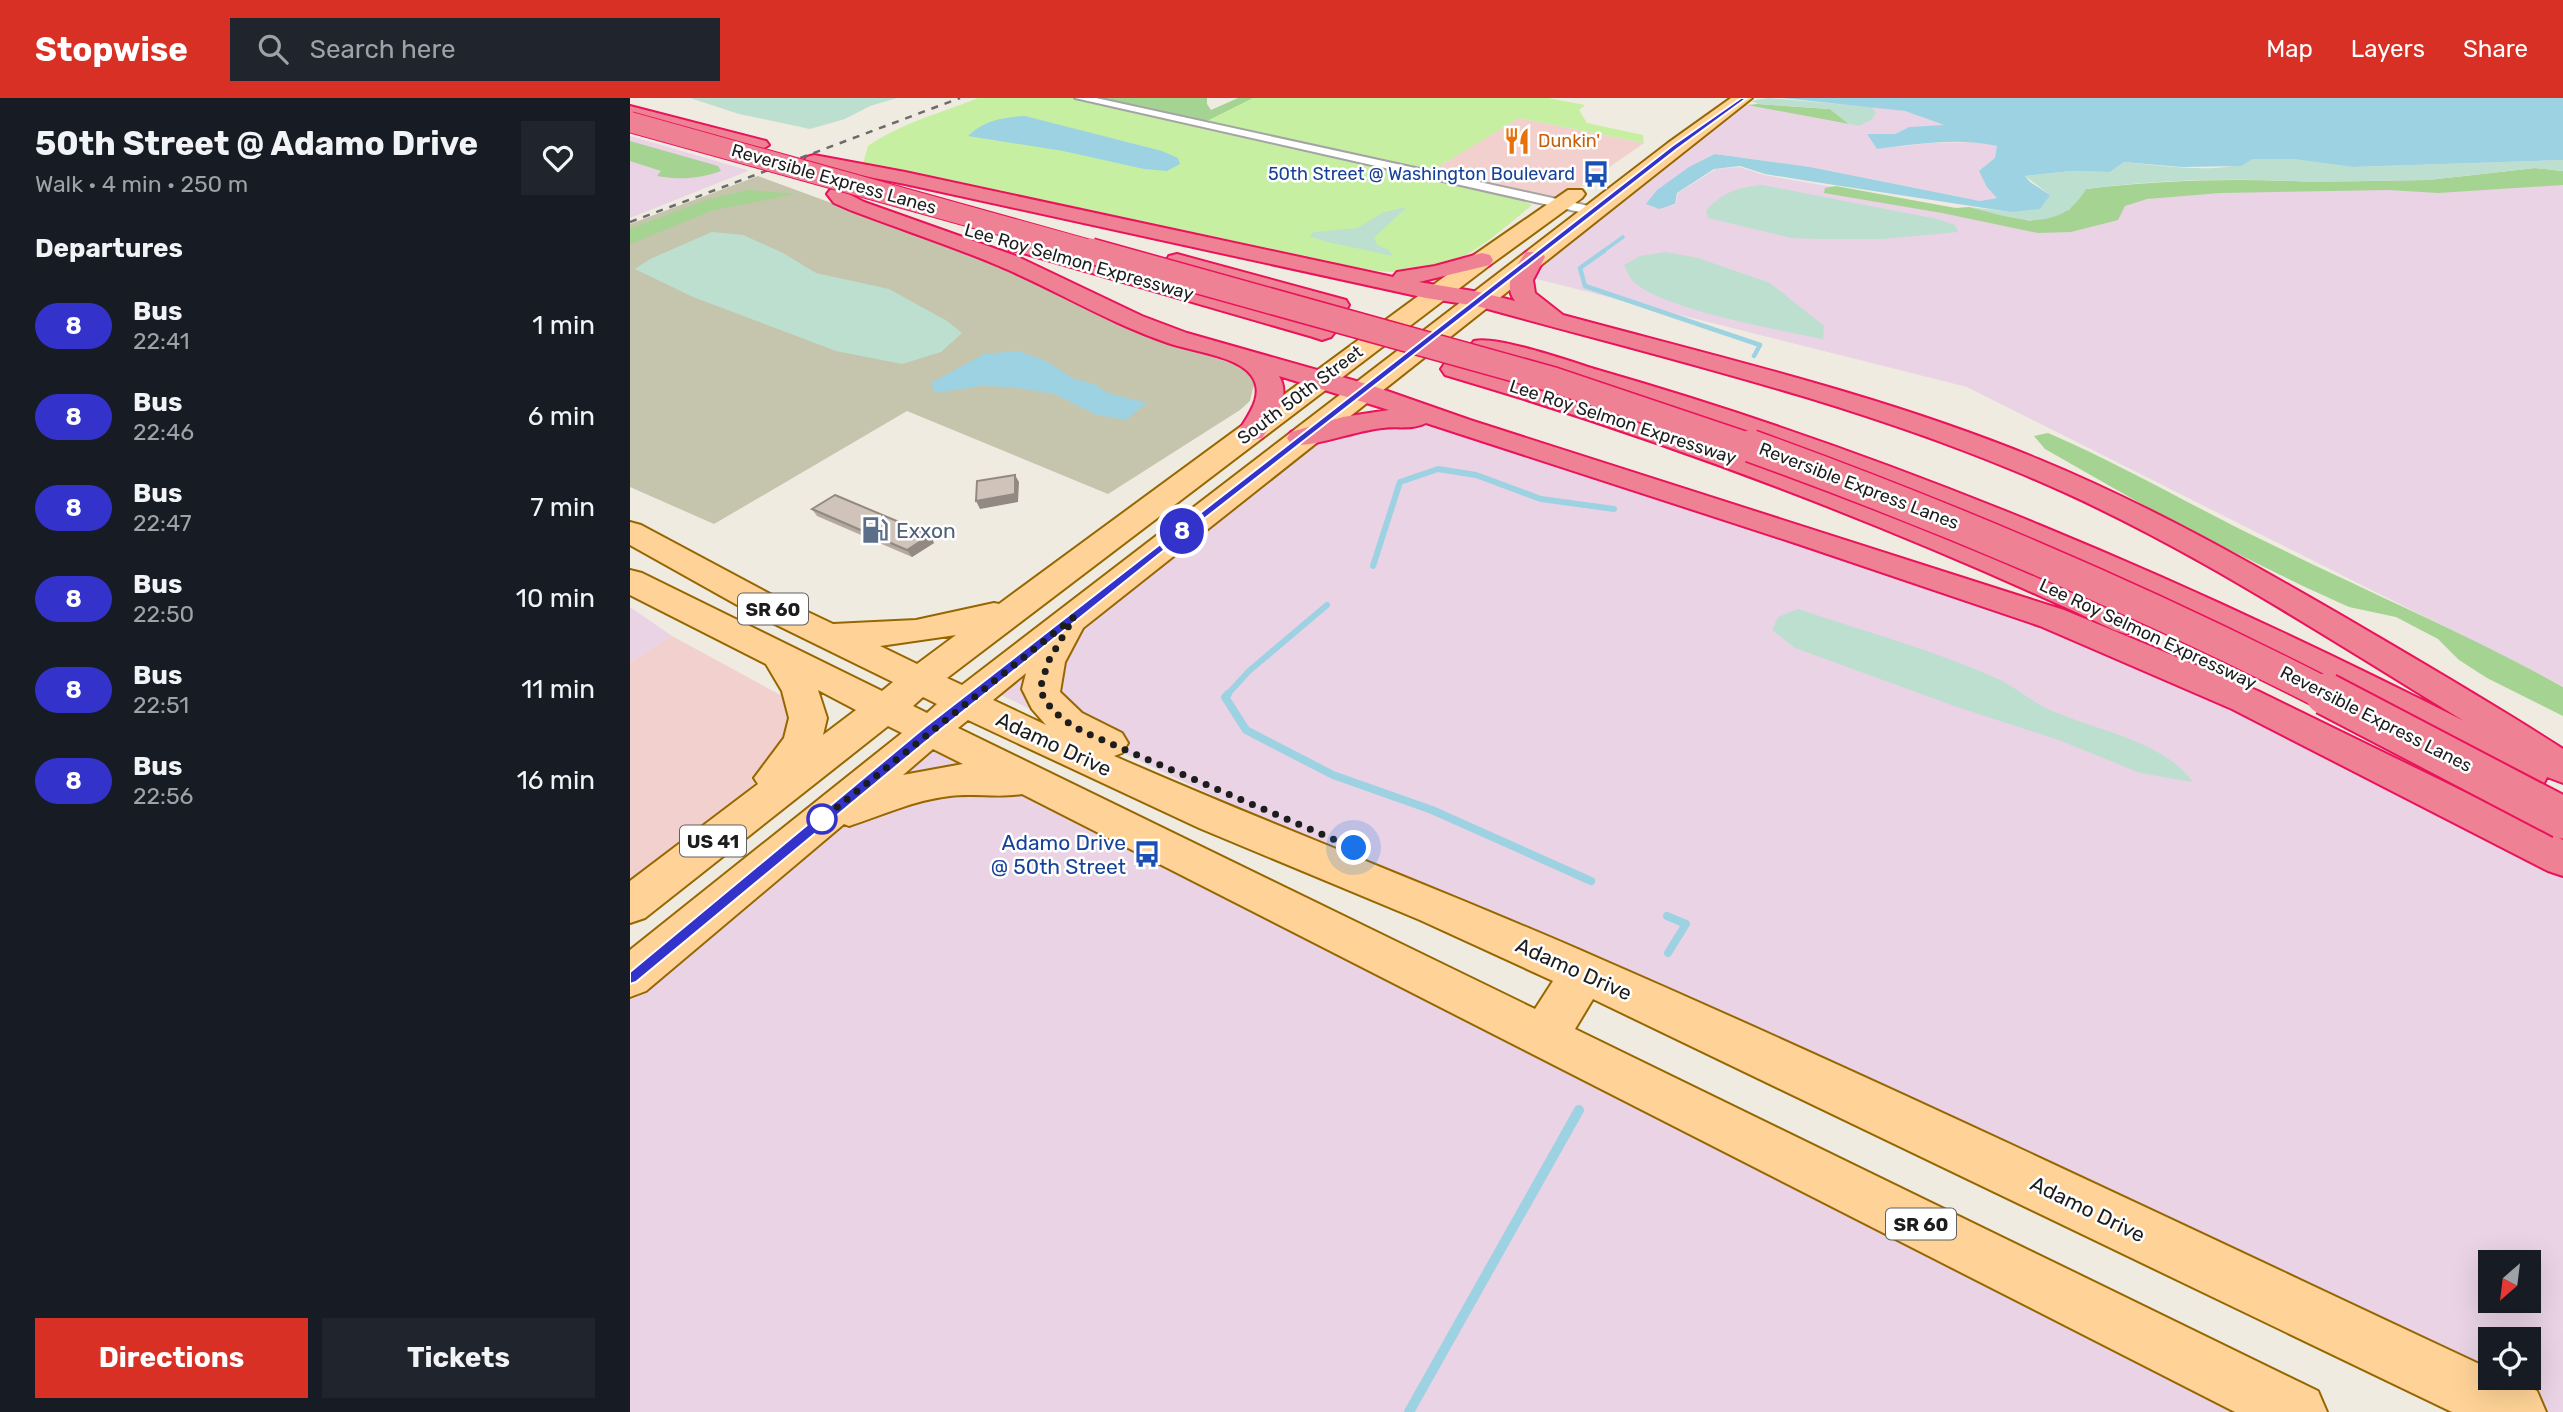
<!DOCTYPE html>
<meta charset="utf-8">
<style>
:root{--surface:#171b24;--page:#20242c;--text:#f1f3f6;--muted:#9ea1a6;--accent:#d93025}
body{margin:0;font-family:Rubik,sans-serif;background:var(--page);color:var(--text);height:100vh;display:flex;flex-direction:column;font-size:26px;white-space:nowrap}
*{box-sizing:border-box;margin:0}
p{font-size:23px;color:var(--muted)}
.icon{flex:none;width:38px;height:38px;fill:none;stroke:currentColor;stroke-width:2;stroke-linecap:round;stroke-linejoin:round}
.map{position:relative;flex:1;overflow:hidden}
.sheet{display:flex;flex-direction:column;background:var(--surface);width:630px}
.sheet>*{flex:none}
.badge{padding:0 14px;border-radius:23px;font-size:24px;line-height:46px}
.needle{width:46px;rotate:208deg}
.tools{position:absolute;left:1848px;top:1152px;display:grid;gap:14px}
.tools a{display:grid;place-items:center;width:63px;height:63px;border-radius:0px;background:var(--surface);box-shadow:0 7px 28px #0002;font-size:35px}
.you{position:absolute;width:35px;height:35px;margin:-18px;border:5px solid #fff;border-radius:50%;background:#1a73e8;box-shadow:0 0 0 10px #1a73e833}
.map>.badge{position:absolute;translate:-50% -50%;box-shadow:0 0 0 4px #fff}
h2{padding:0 35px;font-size:26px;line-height:63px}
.round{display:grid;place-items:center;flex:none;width:74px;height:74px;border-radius:0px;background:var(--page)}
.headline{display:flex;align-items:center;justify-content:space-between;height:119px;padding:0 35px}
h1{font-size:33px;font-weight:700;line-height:52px}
.primary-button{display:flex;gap:14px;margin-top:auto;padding:14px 35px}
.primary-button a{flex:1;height:80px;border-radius:0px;background:var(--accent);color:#fff;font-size:28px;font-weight:700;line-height:80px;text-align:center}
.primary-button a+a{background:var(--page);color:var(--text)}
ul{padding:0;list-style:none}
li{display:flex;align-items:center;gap:21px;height:91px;padding:0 35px}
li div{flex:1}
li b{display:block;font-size:26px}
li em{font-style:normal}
li .badge{min-width:77px;font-weight:700;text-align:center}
header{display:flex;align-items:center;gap:42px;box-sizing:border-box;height:98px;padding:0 35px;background:var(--accent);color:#fff}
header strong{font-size:33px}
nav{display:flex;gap:38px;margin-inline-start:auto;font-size:24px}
.search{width:490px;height:63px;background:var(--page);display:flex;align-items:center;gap:18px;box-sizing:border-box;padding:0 24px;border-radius:0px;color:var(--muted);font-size:26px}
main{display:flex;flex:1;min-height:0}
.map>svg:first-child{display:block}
.commercial{fill:#f2d0ce}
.industrial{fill:#e9d3e5;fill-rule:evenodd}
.construction{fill:#c4c5ac}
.grass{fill:#c7efa2}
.forest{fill:#a4d392}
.wetland{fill:#bddfd0}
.water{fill:#9dd2e2}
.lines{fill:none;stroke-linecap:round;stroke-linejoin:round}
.stream-far4{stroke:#9dd2e2;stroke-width:3.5}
.stream-far3{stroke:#9dd2e2;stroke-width:4.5}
.stream-far2{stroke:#9dd2e2;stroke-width:6}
.stream-far1{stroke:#9dd2e2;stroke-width:8}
.stream{stroke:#9dd2e2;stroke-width:10}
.minor-casing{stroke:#a4a4a4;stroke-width:4}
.primary-casing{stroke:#966600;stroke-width:4}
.motorway-casing{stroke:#ea125a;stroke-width:4}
.minor{fill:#fff;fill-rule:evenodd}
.primary{fill:#ffd397;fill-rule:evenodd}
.motorway{fill:#ef8194;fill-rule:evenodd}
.rail{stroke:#6b6b6b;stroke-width:2.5;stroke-dasharray:7 7;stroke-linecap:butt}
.motorway-bridge-far3-casing{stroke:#ea125a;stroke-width:22;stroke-linecap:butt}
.motorway-bridge-far2-casing{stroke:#ea125a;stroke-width:28;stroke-linecap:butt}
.motorway-bridge-far1-casing{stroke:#ea125a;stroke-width:35;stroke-linecap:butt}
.motorway-bridge-casing{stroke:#ea125a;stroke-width:45;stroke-linecap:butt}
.motorway-bridge-far3{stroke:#ef8194;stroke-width:20}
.motorway-bridge-far2{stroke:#ef8194;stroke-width:25}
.motorway-bridge-far1{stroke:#ef8194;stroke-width:32}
.motorway-bridge{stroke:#ef8194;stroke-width:41}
.wall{fill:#b3a9a0}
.shaded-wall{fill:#928982}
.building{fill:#d0c4ba;stroke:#928982;stroke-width:2}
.line{fill:#33c;stroke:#fff;stroke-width:2}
.walk{stroke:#1d1d1d;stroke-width:7;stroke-dasharray:0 12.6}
.stop-dot{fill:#fff;stroke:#33c;stroke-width:3.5}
.labels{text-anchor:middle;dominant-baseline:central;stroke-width:5;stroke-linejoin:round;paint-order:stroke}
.far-food-label{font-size:18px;fill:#c56008;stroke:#fff;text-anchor:start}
.far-transit-label{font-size:18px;fill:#164399;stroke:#fff;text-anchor:end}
.far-street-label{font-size:18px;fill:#1d1d1d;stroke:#fff}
.shield{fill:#fff;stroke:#616161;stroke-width:2}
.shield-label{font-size:19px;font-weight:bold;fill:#1d1d1d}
.service-label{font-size:21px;fill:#4e5e75;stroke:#fff;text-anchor:start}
.street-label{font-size:21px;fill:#1d1d1d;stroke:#fff}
.transit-label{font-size:21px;fill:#164399;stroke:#fff;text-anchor:end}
</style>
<header>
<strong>Stopwise</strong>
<div class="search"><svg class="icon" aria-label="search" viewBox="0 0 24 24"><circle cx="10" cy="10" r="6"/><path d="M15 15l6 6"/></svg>Search here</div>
<nav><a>Map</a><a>Layers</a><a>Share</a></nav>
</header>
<main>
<section class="sheet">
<div class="headline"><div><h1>50th Street @ Adamo Drive</h1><p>Walk · 4 min · 250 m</p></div><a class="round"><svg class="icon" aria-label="heart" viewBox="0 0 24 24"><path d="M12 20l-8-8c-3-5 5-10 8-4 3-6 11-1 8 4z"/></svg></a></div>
<h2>Departures</h2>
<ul>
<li><span class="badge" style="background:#33c;color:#fff">8</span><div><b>Bus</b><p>22:41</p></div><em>1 min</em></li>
<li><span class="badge" style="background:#33c;color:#fff">8</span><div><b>Bus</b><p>22:46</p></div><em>6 min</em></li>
<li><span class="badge" style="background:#33c;color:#fff">8</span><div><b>Bus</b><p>22:47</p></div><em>7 min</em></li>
<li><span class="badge" style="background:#33c;color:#fff">8</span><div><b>Bus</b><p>22:50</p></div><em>10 min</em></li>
<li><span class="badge" style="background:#33c;color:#fff">8</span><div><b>Bus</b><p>22:51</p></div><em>11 min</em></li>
<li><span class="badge" style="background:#33c;color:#fff">8</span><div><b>Bus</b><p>22:56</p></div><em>16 min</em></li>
</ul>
<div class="primary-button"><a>Directions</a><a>Tickets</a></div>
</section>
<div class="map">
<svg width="1933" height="1314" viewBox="0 0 1933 1314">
<rect width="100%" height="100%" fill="#efebe1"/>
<path class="commercial" d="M 889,20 L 1014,45 L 928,105 L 798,75 Z
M 42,538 L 156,600 L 166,614 L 142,670 L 83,724 L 0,786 L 0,564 Z"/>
<path class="industrial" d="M 1117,7 L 1229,28 L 1246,15 L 1242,9 L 1275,13 L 1316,28 L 1279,29 L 1265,36 L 1237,36 L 1247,51 L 1300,45 L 1349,44 L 1367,48 L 1367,100 L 1350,103 L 1180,69 L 1085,56 L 1018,107 L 1026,110 L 1045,107 L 1048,95 L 1086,71 L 1109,69 L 1134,77 L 1380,119 L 1466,90 L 1933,76 L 1933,588 L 1337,289 L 883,175 L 1094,8 Z
M 0,38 L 117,72 L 118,73 L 0,120 Z
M 759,324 L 807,329 L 940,370 L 1430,532 L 1595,597 L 1933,770 L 1933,1314 L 1883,1314 L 354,589 L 650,349 ZM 1860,1164 L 1899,1164 L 1899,1202 L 1860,1202 ZM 1860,1241 L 1899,1241 L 1899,1279 L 1860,1279 Z
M 0,509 L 42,538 L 0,564 Z
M 294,633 L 1609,1314 L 0,1314 L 0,898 Z"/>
<path class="construction" d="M 128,78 L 343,157 L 434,198 L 466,216 L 502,232 L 621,272 L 629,282 L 623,290 L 620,303 L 610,312 L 478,396 L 277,313 L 84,426 L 0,389 L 0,126 Z"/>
<path class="grass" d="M 348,0 L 448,0 L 891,102 L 902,107 C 868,135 830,171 784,174 C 754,176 722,169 691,165 L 232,69 L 238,48 C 271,25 311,15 348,0 Z
M 623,0 L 918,0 L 955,7 L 949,12 L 957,25 L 1013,37 L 1014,45 L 889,20 L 798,75 L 573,25 Z"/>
<path class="forest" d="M 465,0 L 577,0 L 577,6 L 581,12 L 608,0 L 623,0 L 573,25 Z
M 1128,6 L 1200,11 L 1219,26 L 1117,7 Z
M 0,43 L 88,68 L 91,73 C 68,81 51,82 27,78 L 31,73 L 0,63 Z
M 1905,70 L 1933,73 L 1933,87 L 1808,95 L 1759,92 L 1590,95 L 1517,101 L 1495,108 L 1488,122 L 1441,134 L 1408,135 L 1312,115 L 1194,95 L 1195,90 L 1206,88 L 1325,110 L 1339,109 L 1400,123 L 1439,112 L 1456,91 C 1531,82 1606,80 1682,84 L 1799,82 Z
M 118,92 L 166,96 L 84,112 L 0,146 L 0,131 L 79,101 Z
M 1418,335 C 1497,369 1572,414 1651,451 C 1745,497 1841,538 1933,589 L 1933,618 L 1857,580 L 1829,562 L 1808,541 L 1766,519 L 1719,509 L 1675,489 L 1543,424 L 1415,351 L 1404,338 Z"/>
<path class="wetland" d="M 60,0 L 267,0 L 240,8 L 215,21 L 180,31 L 109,16 Z
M 1138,0 L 1242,9 L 1246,15 L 1241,22 L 1229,28 L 1219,26 L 1200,11 L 1128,6 L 1121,3 Z
M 1623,61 L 1663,61 L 1722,69 L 1933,62 L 1933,73 L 1905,70 L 1799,82 L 1682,84 C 1606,80 1531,81 1456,91 C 1429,138 1382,120 1339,109 L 1380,114 L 1420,97 L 1395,78 L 1441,73 L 1480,74 L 1494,64 C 1529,67 1593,78 1623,61 Z
M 1132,87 L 1307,121 L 1325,127 L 1328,134 L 1253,141 L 1191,141 L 1161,140 L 1078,120 L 1076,113 C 1091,95 1108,89 1132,87 Z
M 777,109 L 744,140 L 747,147 L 759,152 L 763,158 L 697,144 L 679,138 L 684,134 L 727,130 L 754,114 Z
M 82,134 L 113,137 L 153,155 L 186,175 L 259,191 L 317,223 L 332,235 L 311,254 L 272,266 L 206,253 L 63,199 L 5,171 L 20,161 Z
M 1036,154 L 1068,160 L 1140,185 L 1194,228 L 1193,241 C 1149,232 1036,212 1005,185 C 1000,181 997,173 994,167 L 1010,158 Z
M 1168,511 C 1234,533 1304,552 1368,581 C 1386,589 1400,603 1418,611 C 1463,632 1533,642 1563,684 L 1510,675 L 1429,642 L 1327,609 L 1165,550 L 1142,532 L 1148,519 Z"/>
<path class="water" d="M 1152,0 L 1933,0 L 1933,62 L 1722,69 L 1663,61 L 1623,61 L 1611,68 L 1551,69 L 1494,64 L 1480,74 L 1441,73 L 1395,78 L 1400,84 L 1420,97 L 1410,111 L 1380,114 L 1185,84 L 1135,76 L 1110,68 L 1084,71 L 1047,95 L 1045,106 L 1029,111 L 1016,106 L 1027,92 L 1059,69 L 1085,56 L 1180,69 L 1350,103 L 1367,100 L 1357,89 L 1349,73 L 1365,60 L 1367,48 C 1328,39 1286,46 1247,51 L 1237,36 L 1265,36 L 1279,29 L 1314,27 L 1275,13 Z
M 395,18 L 532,53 L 548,60 L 550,66 L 537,73 L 514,71 L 433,53 L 338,38 C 354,22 374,19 395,18 Z
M 388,253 L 416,263 L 444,281 L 464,286 L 478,295 L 517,305 L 496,322 L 467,317 L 424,296 L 381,289 L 351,288 L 306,295 L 301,285 L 354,256 Z"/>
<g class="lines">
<path class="stream-far4" d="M 972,154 L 993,139"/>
<path class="stream-far3" d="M 974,153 L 950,170 L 955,188 L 1130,247 L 1124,258"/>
<path class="stream-far2" d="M 743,468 L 770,384 L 808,371 L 846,377 L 911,401 L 984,411
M 596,598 L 619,573 L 697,507"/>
<path class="stream-far1" d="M 598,596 L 595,599 L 616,632 L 703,677 L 802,712 L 961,783
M 1037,818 L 1056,826 L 1038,855"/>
<path class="stream" d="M 779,1314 L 949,1012"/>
<defs>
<path id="minor" d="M 445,0 L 466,0 L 963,109 L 970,113 L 963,117 Z"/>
<path id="primary" d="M 1101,0 L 1122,0 L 453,530 L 435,564 L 430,594 L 452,615 L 492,635 L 498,645 L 492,655 L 484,658 C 643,728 806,789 966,859 C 1267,990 1563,1132 1860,1271 L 1860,1279 L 1877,1279 L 1907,1293 L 1916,1314 L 1822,1314 L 963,901 L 945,931 L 1688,1293 L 1697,1314 L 1605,1314 L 392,696 C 369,700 343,695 320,698 C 284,702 253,717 219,728 L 214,726 L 16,893 L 0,899 L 0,852 L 272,635 L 258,628 L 15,820 L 0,825 L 0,783 L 128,686 L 124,680 L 154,640 L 159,620 L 152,593 L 136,566 L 0,497 L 0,472 L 12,475 L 252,593 L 263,584 L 118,513 L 0,447 L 0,424 L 11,427 L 142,497 L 203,526 L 286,522 L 364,505 L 369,506 L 844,157 L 938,92 L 952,92 L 955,96 L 952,100 L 860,167 L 317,580 L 332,587 L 1038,45 ZM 326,537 L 287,566 L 250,548 ZM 396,575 L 392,591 L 402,611 L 416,627 L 363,602 ZM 188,592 L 226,612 L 193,637 L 197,620 ZM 293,599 L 307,606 L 297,615 L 283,608 ZM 338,622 L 569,730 L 790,822 L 923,883 L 905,911 L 328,630 ZM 303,651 L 333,666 L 273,677 Z"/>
<path id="motorway" d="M 0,8 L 136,43 L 139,47 L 129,53 L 0,19 Z
M 184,57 L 275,74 L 763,179 L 767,174 L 805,168 L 852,155 L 860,157 L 863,162 L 860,167 L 789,184 L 849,194 L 885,203 C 872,186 886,169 896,154 L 912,154 L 915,159 L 903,182 L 905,195 L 933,217 C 1092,260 1255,298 1408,361 C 1515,405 1616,462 1716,520 C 1789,563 1862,605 1933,651 L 1933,685 L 1917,679 L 1914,685 L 1900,689 L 1886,685 C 1662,566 1434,454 1196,364 C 1081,321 963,286 844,253 L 840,248 L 844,243 C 866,237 942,264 968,272 C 1268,358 1556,482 1834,623 C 1688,534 1544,438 1385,373 C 1212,301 1027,258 847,208 L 796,200 L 275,86 L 177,67 L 174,63 L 177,59 Z
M 207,90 L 234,104 L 386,158 L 512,218 L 557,235 L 740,287 L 840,322 L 1434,512 L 1628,593 L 1933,742 L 1933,778 L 1918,773 L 1602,611 L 1410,528 L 1168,446 L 796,325 C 783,332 767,328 753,330 C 727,332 680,351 661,346 L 657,340 L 661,334 L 713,319 L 759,312 L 649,278 C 662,299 644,322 632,340 L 622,342 L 612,340 L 608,334 C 618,317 636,296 621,277 C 607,258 561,253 538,245 C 479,225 426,192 369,168 C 320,147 269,131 220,112 L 204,105 L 197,96 L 200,92 Z
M 387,139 L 701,229 L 705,234 L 701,239 L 692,242 L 683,239 L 379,151 L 376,146 L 379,141 Z
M 547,156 L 716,202 L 719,207 L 716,212 L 707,214 L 539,168 L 536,163 L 539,158 Z
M 824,263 C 896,281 967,304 1037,328 C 1197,382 1354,446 1508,516 L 1513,524 L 1508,532 L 1496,536 L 1484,532 C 1267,430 1045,345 815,277 L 811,271 L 815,265 Z"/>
</defs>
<use href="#minor" class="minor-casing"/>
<use href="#primary" class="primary-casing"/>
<use href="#motorway" class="motorway-casing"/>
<use href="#minor" class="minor"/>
<use href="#primary" class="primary"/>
<use href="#motorway" class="motorway"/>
<path class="rail" d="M 0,124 L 330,0"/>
<defs>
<path id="motorway-bridge-far3" d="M 0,24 L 467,154"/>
<path id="motorway-bridge-far2" d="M 461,153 L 924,282 L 1126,350"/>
<path id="motorway-bridge-far1" d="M 1121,348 C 1318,419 1512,502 1699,598"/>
<path id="motorway-bridge" d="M 1696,596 L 1933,720"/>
</defs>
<use href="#motorway-bridge-far3" class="motorway-bridge-far3-casing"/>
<use href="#motorway-bridge-far2" class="motorway-bridge-far2-casing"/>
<use href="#motorway-bridge-far1" class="motorway-bridge-far1-casing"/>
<use href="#motorway-bridge" class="motorway-bridge-casing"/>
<use href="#motorway-bridge-far3" class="motorway-bridge-far3"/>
<use href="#motorway-bridge-far2" class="motorway-bridge-far2"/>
<use href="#motorway-bridge-far1" class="motorway-bridge-far1"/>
<use href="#motorway-bridge" class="motorway-bridge"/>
</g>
<path class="wall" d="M 182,411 L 300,437 L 304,445 L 282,459 L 187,418 Z"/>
<path class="shaded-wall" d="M 385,377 L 389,384 L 388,404 L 350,411 L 346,403 Z
M 300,437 L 304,445 L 282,459 L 277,452 Z"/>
<path class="building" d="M 385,377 L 385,396 L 346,403 L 347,383 Z
M 205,397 L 300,437 L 277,452 L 182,411 Z"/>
<path class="line" d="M 1111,0 L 1117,0 L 1047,51 L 533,453 L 305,636 L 6,884 L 0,886 L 0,874 L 295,629 L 1042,48 Z"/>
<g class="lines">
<path class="walk" d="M 192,721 L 185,727 L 444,519 L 418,564 L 410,591 C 418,613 437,625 456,635 L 724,750"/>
</g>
<defs>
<symbol id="restaurant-bare" viewBox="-9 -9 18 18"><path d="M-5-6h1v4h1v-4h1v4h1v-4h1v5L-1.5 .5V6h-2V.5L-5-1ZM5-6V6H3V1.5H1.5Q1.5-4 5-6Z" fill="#e8710a" stroke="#fff" stroke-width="2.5" paint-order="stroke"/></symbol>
<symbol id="bus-bare" viewBox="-9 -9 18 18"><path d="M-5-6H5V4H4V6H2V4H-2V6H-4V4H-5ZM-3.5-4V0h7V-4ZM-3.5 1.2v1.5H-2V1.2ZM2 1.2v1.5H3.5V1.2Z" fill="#1a4fb4" stroke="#fff" stroke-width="2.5" paint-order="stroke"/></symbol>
<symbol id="fuel-bare" viewBox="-9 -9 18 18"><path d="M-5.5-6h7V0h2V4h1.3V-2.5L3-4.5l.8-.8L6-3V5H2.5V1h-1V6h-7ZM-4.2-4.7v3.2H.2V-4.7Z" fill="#5c6f8a" stroke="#fff" stroke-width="2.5" paint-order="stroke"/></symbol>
</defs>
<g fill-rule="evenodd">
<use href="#restaurant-bare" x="868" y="24" width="38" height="38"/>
<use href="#bus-bare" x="947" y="57" width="38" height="38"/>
<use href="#fuel-bare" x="226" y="413" width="38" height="38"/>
<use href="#bus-bare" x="498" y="737" width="38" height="38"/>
</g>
<circle class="stop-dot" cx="192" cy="721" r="14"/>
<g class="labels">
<g class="far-food-label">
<text x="908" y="43">Dunkin'</text>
</g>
<g class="far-transit-label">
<text x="945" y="76">50th Street @ Washington Boulevard</text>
</g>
<g class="far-street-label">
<text transform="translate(204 81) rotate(16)">Reversible Express Lanes</text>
<text transform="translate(449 164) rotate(16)">Lee Roy Selmon Expressway</text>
<text transform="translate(670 297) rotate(-37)">South 50th Street</text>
<text transform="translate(993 324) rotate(18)">Lee Roy Selmon Expressway</text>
<text transform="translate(1229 388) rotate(21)">Reversible Express Lanes</text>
<text transform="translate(1518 536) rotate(25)">Lee Roy Selmon Expressway</text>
<text transform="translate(1746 621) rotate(27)">Reversible Express Lanes</text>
</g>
<g class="shield">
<rect x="108" y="495.5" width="70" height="31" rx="5"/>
<rect x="50" y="727.5" width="66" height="31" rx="5"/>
<rect x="1256" y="1110.5" width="70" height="31" rx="5"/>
</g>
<g class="shield-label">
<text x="143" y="511">SR 60</text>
<text x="83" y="743">US 41</text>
<text x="1291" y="1126">SR 60</text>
</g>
<g class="service-label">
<text x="266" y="432">Exxon</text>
</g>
<g class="street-label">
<text transform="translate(424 646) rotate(25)">Adamo Drive</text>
<text transform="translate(944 871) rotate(24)">Adamo Drive</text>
<text transform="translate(1458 1111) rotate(26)">Adamo Drive</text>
</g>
<g class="transit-label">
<text x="496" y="744">Adamo Drive<tspan x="496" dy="24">@ 50th Street</tspan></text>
</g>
</g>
</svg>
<div class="tools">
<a><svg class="needle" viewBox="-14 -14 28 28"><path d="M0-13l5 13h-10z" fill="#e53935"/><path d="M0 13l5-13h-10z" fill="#9ea1a6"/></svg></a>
<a><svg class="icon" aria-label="locate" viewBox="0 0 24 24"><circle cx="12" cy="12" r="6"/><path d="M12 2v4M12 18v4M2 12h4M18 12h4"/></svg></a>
</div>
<div class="you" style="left:724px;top:750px"></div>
<b class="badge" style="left:552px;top:433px;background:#33c;color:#fff">8</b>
</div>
</main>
